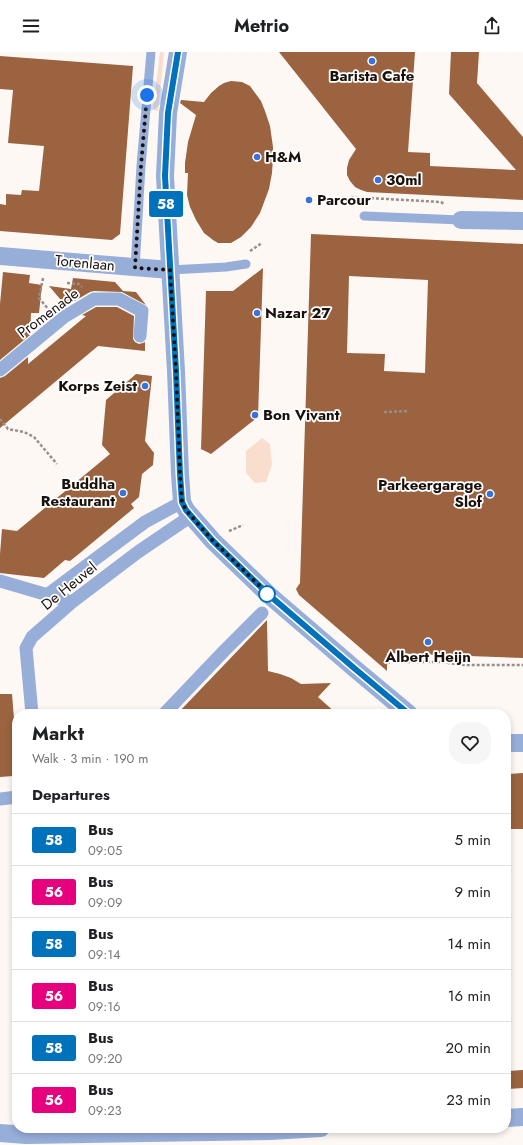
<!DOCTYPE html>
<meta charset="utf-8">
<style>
:root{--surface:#fff;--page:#f6f6f6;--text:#202124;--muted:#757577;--line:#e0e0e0}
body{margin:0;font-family:Jost,sans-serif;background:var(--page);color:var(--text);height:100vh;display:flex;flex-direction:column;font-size:15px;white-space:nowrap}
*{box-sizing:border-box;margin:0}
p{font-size:13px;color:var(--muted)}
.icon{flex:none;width:22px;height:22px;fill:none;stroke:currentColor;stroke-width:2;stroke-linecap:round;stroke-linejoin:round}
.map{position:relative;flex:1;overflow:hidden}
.sheet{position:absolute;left:12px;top:657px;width:499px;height:424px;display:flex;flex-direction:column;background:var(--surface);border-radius:16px;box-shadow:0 2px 6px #0003}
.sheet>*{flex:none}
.badge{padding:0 8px;border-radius:3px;font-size:14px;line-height:26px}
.you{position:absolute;width:20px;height:20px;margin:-10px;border:3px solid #fff;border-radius:50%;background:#1a73e8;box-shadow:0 0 0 6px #1a73e833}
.map>.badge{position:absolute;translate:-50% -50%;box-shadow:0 0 0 2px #fff}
h2{padding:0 20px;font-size:15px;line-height:36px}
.round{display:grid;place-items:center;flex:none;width:42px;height:42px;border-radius:16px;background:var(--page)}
.overview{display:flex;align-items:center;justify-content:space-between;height:68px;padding:0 20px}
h1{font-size:19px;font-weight:700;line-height:30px}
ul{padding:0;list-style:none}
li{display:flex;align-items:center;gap:12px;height:52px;padding:0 20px;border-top:1px solid var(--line)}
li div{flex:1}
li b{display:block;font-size:15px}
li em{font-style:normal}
li .badge{min-width:44px;font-weight:700;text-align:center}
header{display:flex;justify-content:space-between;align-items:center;height:52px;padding:0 20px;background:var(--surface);font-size:18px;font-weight:700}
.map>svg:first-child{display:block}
.green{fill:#f9dece}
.building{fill:#9b6340;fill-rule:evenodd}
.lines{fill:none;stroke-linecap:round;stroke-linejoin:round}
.path{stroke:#978f8b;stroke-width:2.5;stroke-dasharray:3 2;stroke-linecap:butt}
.service{stroke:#97aed9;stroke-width:9}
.pedestrian{stroke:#97aed9;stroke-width:13}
.minor{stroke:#97aed9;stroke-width:18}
.line-casing{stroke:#fff;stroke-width:9}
.line{stroke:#0072bc;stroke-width:6}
.walk{stroke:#1b110c;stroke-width:4;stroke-dasharray:0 7.2}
.poi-dot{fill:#3872e1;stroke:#fff;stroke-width:1.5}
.stop-dot{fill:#fff;stroke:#0072bc;stroke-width:2}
.labels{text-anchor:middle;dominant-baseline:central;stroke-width:3.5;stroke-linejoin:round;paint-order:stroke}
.poi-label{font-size:15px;font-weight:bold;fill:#1b110c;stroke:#fff;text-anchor:start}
.street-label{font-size:15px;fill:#1b110c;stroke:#fff}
</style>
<header><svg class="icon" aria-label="menu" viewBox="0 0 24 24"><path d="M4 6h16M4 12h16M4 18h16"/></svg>Metrio<svg class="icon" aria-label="share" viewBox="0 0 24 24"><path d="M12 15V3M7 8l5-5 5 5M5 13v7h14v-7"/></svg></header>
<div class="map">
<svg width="523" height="1093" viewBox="0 0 523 1093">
<rect width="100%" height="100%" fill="#fdf8f4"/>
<path class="green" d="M 160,0 L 164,0 L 158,59 L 153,58 Z
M 262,386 L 270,392 L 272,413 L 266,430 L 255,431 L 246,421 L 246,399 Z"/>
<path class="building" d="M 279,0 L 415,0 L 408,100 L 430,101 L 430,114 L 516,118 L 449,42 L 451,0 L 479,0 L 477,31 L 523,85 L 523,148 L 367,140 L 361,138 L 355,135 L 350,129 L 347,123 L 347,116 L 349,108 L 356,97 Z
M 0,4 L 133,14 L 120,182 L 112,188 L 0,179 L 0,152 L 6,153 L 6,142 L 21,143 L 22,138 L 39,139 L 44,94 L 8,91 L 13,38 L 0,37 Z
M 231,29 L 242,30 L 250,34 L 261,49 L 265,59 L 270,74 L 273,95 L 273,106 L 272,121 L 269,137 L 260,161 L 251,175 L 241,185 L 231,191 L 218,191 L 213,188 L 204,181 L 196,168 L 190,155 L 187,143 L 188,121 L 185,121 L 185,111 L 188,90 L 196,63 L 180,51 L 181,48 L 204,50 L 211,41 L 219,34 L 224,31 Z
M 311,182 L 523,192 L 523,606 L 387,601 L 387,619 L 299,543 L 296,537 L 300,531 ZM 349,224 L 428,228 L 425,321 L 384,319 L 385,302 L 347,301 Z
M 263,216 L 258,365 L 211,402 L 201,397 L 206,239 L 233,239 Z
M 3,220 L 30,223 L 29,231 L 42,233 L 39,261 L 31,261 L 30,283 L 0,308 L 0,252 Z
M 73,226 L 115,230 L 123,239 L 136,240 L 146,253 L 122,240 L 94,239 L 90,240 L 66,254 L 49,234 L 71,237 Z
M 96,255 L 117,255 L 134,264 L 133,287 L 135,290 L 139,292 L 143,291 L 145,290 L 145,299 L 98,294 L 0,376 L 0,326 L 5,324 L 28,305 L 28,312 L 86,264 L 82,263 Z
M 136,322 L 152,324 L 145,389 L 154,401 L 153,413 L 142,422 L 139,445 L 131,452 L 134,456 L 80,501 L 70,509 L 65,508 L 44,526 L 0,521 L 0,502 L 2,477 L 17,479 L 110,402 L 102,393 L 106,348 Z
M 267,568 L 268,619 L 280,622 L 291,626 L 301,632 L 331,631 L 318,645 L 337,662 L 177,662 Z
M 0,642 L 12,642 L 17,703 L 17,718 L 13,724 L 0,725 Z
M 523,721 L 523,777 L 509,777 L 507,722 Z
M 523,1018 L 523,1036 L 506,1037 L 506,1019 Z"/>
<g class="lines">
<path class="path" d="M 351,145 L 441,150 L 444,152
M 250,199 L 262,191
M 43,226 L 39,246 L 49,258
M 67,231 L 79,232 L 82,235
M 384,360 L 408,359
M 0,367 L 8,377 L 24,380 L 34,385 L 57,412
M 229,479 L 243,473
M 387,611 L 392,610 L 440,610 L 464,613 L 523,613"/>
<path class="service" d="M 364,164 L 461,168
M 135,216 L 141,114 L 151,0
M 170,218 L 226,215 L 246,212"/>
<path class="pedestrian" d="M 0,318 L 64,265 L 94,247 L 119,247 L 142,259 L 140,284
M 0,529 L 72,550
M 47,543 L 145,470 L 182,450
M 32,662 L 26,596 L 32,585 L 72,550 L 138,500 L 191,464
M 164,662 L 224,599 L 262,561
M 0,747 L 17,745"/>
<path class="minor" d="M 178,0 L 168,61 L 165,124 L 176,319 L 180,422 L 182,450 L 186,458 L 213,489 L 269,543 L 354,616 L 409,662
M 461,168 L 523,169
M 0,204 L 170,218
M 506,691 L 523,691
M 506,1066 L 523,1065
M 0,1081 L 26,1083 L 270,1079 L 321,1076"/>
</g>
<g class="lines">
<defs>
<path id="line" d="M 178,0 L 168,61 L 165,124 L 176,319 L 180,422 L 182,450 L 186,458 L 213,489 L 269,543 L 354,616 L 409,662"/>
</defs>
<use href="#line" class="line-casing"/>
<use href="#line" class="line"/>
<path class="walk" d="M 147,43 L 141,114 L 135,216 L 170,218 L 176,319 L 180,422 L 182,450 L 186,458 L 213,489 L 269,543 L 267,542"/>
</g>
<g class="poi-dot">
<circle cx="372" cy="9" r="4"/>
<circle cx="257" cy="105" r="4"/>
<circle cx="378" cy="128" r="4"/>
<circle cx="309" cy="148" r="4"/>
<circle cx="257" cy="261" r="4"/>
<circle cx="145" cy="334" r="4"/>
<circle cx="255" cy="363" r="4"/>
<circle cx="123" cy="441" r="4"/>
<circle cx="490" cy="442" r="4"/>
<circle cx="428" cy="590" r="4"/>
</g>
<circle class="stop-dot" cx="267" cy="542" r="8"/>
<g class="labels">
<g class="poi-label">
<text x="372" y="24" text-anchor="middle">Barista Cafe</text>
<text x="265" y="105">H&amp;M</text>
<text x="386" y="128">30ml</text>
<text x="317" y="148">Parcour</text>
<text x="265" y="261">Nazar 27</text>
<text x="137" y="334" text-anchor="end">Korps Zeist</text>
<text x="263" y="363">Bon Vivant</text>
<text x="115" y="432" text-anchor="end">Buddha<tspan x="115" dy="17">Restaurant</tspan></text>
<text x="482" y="433" text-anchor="end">Parkeergarage<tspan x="482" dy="17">Slof</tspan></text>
<text x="428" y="605" text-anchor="middle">Albert Heijn</text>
</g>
<g class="street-label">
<text transform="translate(85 211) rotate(5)">Torenlaan</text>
<text transform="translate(48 261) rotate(-37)">Promenade</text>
<text transform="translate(69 534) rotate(-39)">De Heuvel</text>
</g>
</g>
</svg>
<div class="you" style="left:147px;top:43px"></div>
<b class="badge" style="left:166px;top:152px;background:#0072bc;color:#fff">58</b>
<section class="sheet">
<div class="overview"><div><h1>Markt</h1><p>Walk · 3 min · 190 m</p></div><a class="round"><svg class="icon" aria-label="heart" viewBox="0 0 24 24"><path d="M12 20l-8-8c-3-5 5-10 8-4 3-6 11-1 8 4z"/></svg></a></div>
<h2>Departures</h2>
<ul>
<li><span class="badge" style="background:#0072bc;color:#fff">58</span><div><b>Bus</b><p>09:05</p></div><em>5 min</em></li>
<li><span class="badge" style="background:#e6007e;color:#fff">56</span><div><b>Bus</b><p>09:09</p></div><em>9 min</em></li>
<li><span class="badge" style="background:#0072bc;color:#fff">58</span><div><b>Bus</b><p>09:14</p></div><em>14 min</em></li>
<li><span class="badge" style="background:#e6007e;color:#fff">56</span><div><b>Bus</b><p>09:16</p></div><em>16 min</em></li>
<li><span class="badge" style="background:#0072bc;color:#fff">58</span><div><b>Bus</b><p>09:20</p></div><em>20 min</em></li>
<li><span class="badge" style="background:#e6007e;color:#fff">56</span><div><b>Bus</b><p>09:23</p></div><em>23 min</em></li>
</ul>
</section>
</div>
